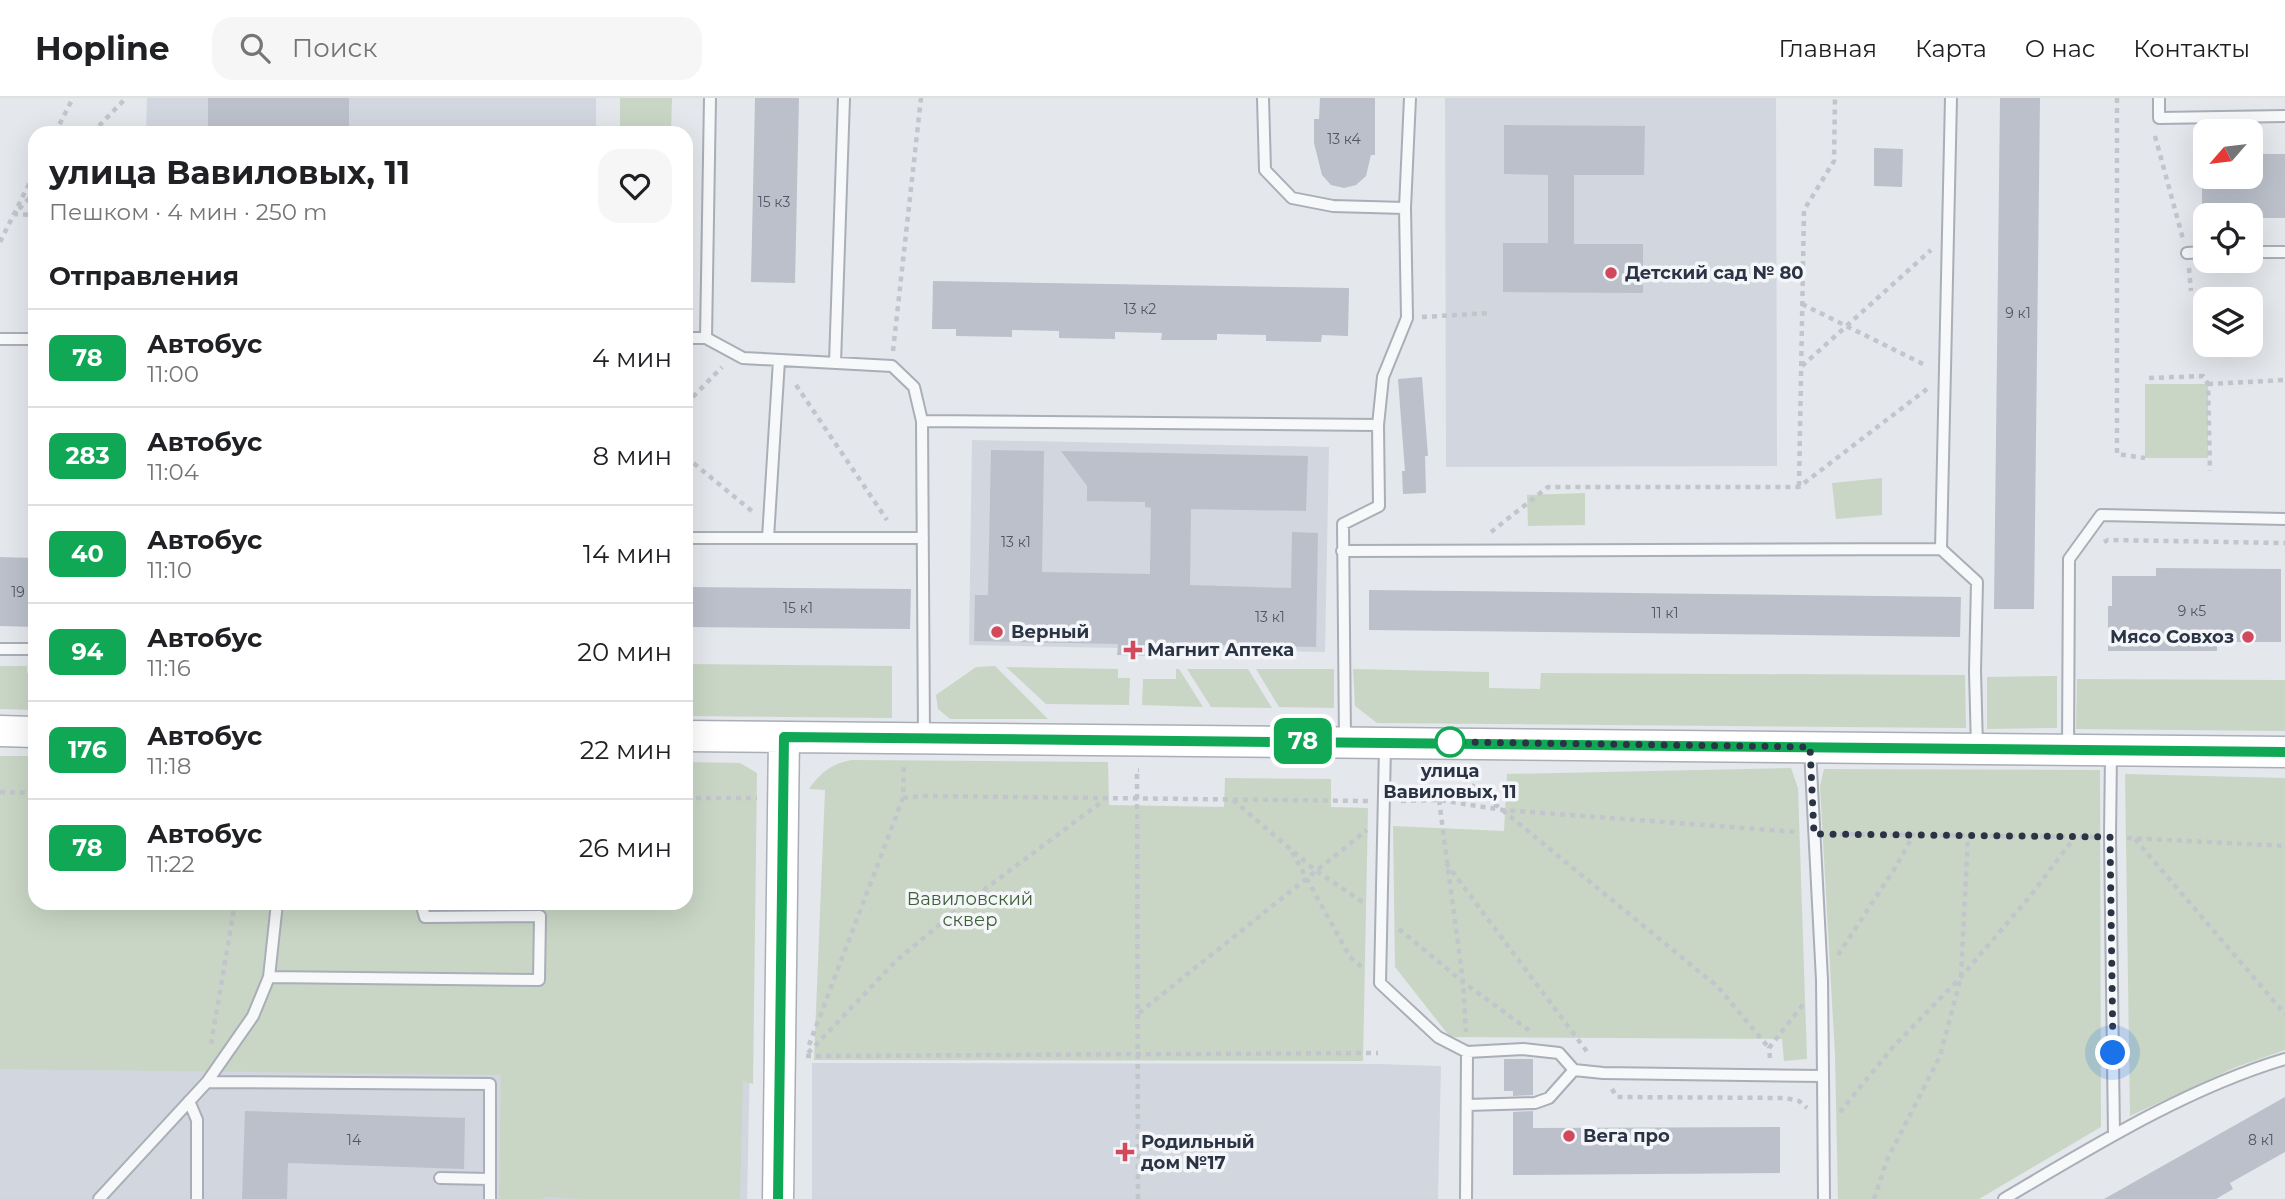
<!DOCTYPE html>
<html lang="ru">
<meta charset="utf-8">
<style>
:root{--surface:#fff;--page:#f6f6f6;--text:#202124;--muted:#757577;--line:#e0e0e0}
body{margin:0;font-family:Montserrat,sans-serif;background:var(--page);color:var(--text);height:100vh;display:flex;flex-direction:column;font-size:26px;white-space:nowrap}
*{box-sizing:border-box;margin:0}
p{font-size:23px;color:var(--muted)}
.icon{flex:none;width:38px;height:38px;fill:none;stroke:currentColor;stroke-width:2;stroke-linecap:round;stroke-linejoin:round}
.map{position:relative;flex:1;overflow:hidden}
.drawer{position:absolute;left:28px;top:28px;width:665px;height:784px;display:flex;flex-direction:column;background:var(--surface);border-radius:21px;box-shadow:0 7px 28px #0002}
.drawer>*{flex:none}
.badge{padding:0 14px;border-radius:10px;font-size:24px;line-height:46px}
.needle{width:46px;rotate:242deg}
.buttons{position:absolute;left:2193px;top:21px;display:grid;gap:14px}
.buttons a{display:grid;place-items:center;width:70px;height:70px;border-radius:14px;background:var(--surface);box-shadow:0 7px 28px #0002;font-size:35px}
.you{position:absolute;width:35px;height:35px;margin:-18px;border:5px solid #fff;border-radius:50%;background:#1a73e8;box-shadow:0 0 0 10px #1a73e833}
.map>.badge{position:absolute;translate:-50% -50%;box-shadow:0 0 0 4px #fff}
h2{padding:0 21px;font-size:26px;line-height:63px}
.round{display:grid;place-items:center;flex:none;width:74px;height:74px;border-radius:21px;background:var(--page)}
.headline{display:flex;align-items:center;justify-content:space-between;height:119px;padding:0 21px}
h1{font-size:33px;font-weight:700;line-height:52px}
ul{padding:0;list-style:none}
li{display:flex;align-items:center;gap:21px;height:98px;padding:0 21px;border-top:2px solid var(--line)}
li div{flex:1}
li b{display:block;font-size:26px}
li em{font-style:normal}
li .badge{min-width:77px;font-weight:700;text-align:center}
header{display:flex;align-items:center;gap:42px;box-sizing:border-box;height:98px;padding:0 35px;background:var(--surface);border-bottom:2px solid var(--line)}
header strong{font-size:33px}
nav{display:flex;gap:38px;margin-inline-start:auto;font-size:24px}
.search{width:490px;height:63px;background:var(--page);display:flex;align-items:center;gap:18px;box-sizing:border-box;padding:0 24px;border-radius:21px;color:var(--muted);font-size:26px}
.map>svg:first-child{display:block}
.built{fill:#d2d6de}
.green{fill:#c9d6c5}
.building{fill:#bbc0ca}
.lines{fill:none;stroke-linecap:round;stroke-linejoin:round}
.lane-casing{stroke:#a9aeb7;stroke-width:14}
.secondary-casing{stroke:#a9aeb7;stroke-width:33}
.path{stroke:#c2c5cb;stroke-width:4.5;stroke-dasharray:5 5;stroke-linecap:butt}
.lane{stroke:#f7f8fa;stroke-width:10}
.secondary{stroke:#fff;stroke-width:30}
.line-casing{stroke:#fff;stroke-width:16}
.line{stroke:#10a855;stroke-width:10}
.walk{stroke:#2b3445;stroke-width:7;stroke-dasharray:0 12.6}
.poi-dot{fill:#d1495b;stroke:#f4f6f9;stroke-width:2.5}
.stop-dot{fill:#fff;stroke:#10a855;stroke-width:3.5}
.labels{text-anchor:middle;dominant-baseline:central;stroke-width:7;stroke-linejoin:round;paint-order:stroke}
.number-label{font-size:14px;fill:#4f5766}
.poi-label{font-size:18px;font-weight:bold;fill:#2b3445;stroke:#f4f6f9;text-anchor:start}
.stop-label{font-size:18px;font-weight:bold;fill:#2b3445;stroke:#f4f6f9}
.park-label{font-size:18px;fill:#3f6138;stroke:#f4f6f9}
</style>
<header>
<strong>Hopline</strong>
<div class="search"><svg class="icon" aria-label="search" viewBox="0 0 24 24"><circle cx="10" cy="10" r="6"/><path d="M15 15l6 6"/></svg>Поиск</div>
<nav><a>Главная</a><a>Карта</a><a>О нас</a><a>Контакты</a></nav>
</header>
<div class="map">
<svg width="2285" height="1101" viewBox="0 0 2285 1101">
<rect width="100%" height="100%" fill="#e4e7ec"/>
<path class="built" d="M 147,0 L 596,0 L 596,35 L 146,35 Z
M 1445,0 L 1776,0 L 1777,368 L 1446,369 Z
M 972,342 L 1329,349 L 1325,554 L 969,547 Z
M 0,717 L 35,805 L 686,805 L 755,724 L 747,1101 L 0,1101 Z
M 812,965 L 1378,966 L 1441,968 L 1438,1101 L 812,1101 Z"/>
<path class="green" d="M 620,0 L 672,0 L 671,35 L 620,35 Z
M 2145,286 L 2208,286 L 2208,360 L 2145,360 Z
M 1882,380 L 1882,417 L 1836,421 L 1832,385 Z
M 1585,395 L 1585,427 L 1528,428 L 1527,397 Z
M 686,566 L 892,568 L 892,620 L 686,618 Z
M 0,568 L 27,568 L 27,575 L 35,576 L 35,612 L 0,611 Z
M 995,568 L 1048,621 L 950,621 L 938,611 L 936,597 L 976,569 Z
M 1006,569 L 1118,571 L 1118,580 L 1130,580 L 1129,607 L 1046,606 Z
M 1176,571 L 1179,571 L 1203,609 L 1142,607 L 1143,581 L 1176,581 Z
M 1187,571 L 1248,571 L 1272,610 L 1211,609 Z
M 1256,571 L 1334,571 L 1334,610 L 1279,609 Z
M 1353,571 L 1489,574 L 1489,590 L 1540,591 L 1541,575 L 1965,577 L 1966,630 L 1377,625 L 1355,608 Z
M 2057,578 L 2057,630 L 1987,631 L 1987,579 Z
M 2077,581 L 2285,582 L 2285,633 L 2076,631 Z
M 0,658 L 35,658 L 35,805 L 686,805 L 686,664 L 740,665 L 757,675 L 753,986 L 743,983 L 740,1101 L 582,1101 L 544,1099 L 543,1101 L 499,1101 L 501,977 L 0,971 Z
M 852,662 L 1108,664 L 1109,707 L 1224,709 L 1225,680 L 1331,681 L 1331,709 L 1368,710 L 1363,963 L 814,962 L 825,692 L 809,691 C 821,674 831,666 852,662 Z
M 1791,670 L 1798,690 L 1807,961 L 1784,963 L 1782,941 L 1450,939 L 1395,869 L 1393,728 L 1504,733 L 1507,676 Z
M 1824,671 L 2100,672 L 2101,1029 L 1979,1101 L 1838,1101 L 1835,958 L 1820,688 Z
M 2125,676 L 2285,680 L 2285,952 L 2236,969 L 2130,1018 Z"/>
<path class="building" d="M 208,0 L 349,0 L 349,29 L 208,28 Z
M 755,0 L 799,0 L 795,185 L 751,184 Z
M 1320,0 L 1375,0 L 1375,57 L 1371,57 L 1366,78 L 1356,87 L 1344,90 L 1331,87 L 1322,77 L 1314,45 L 1314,21 L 1319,21 Z
M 2000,0 L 2040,0 L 2034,511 L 1994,511 Z
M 1504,27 L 1645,28 L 1644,77 L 1574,77 L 1574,146 L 1643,146 L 1643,195 L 1503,194 L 1503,145 L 1548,145 L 1548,77 L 1504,76 Z
M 1874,50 L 1903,51 L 1902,89 L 1874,88 Z
M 2250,56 L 2285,56 L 2285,120 L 2250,120 L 2250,117 L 2202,117 L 2202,79 L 2250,79 Z
M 933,183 L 1349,190 L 1348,238 L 1322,237 L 1321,244 L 1266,243 L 1266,237 L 1217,236 L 1217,242 L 1161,242 L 1162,235 L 1115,234 L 1115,241 L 1059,240 L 1059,233 L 1012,232 L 1012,239 L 956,238 L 956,231 L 932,231 Z
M 1422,279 L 1428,358 L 1425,358 L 1426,395 L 1403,396 L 1402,373 L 1405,373 L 1398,281 Z
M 991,352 L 1044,353 L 1042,474 L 1150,476 L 1151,410 L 1145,409 L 1145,404 L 1087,403 L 1087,388 L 1061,353 L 1308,358 L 1306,413 L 1191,411 L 1190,487 L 1291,490 L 1292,434 L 1318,435 L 1316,549 L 1163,546 L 1163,558 L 1117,557 L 1118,546 L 974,543 L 975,497 L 988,497 Z
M 0,459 L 35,460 L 35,529 L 0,528 Z
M 2156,470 L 2281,471 L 2281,544 L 2217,544 L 2217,553 L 2108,553 L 2108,508 L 2112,508 L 2112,478 L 2156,478 Z
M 686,489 L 911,491 L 910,531 L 686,529 Z
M 1369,492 L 1961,499 L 1960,539 L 1369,532 Z
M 1504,961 L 1533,961 L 1533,997 L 1513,998 L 1513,993 L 1504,993 Z
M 2285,999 L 2285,1054 L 2230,1085 L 2233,1091 L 2216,1101 L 2104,1101 Z
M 245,1013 L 465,1020 L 464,1071 L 288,1065 L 287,1101 L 242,1101 Z
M 1533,1013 L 1533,1030 L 1780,1029 L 1780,1075 L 1513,1077 L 1513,1014 Z"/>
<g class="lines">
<defs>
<path id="lane" d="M 1263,0 L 1265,72 L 1292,100 L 1333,108 L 1405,110
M 2159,0 L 2159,20 L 2285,18
M 2250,154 L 2285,154
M 2187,155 L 2205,154
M 686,240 L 706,240 L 743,260 L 892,268 L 914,289 L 922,323 L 924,637
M 706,240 L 710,0
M 0,241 L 35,241
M 835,265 L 844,0
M 922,323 L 1378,327 L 1379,408 L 1343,426 L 1345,643
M 1378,327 L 1383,279 L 1407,220 L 1405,110 L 1410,0
M 686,440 L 923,440
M 768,440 L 779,262
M 1941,451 L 1977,484 L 1975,573 L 1977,650
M 1342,453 L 1941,451 L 1951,0
M 0,551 L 35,551
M 1385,648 L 1380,885 L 1438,939 L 1467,954 L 1523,951 L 1559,955 L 1574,972 L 1603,975 L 1823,978 L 1822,882 L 1810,651
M 2068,651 L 2069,461 L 2101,417 L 2285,421
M 2111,655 L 2110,739 L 2114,1036
M 269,879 L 539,882 L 540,818 L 425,819 L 421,805
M 1823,978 L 1824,1101
M 207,984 L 253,918 L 269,879 L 277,805
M 189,1003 L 197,1022 L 197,1101
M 1467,1007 L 1535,1005 L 1549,1000 L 1574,972
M 440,1080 L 490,1081
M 99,1101 L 207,984 L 490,986 L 490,1101
M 1466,1101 L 1467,954
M 2004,1101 C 2092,1049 2187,990 2285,961"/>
<path id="secondary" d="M 0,633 L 35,634
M 686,638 L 2285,654
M 778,1101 L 784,639"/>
</defs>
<use href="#lane" class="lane-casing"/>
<use href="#secondary" class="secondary-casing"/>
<path class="path" d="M 2117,0 L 2117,356 L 2145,360
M 55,35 L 73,0
M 92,35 L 126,0
M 2155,38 L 2183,141
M 19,111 L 35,94
M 13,116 L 35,117
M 0,144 L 35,74
M 2189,170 L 2191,193
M 1802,206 L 1927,268
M 1422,219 L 1491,215
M 893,253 L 921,0
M 1802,268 L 1931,152
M 2149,280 L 2203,278 L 2208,286 L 2210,373
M 2208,286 L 2285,282
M 796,287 L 887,422
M 686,306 L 722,269
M 686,359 L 753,414
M 1799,388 L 1804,112 L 1834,63 L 1835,0
M 1491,434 L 1548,389 L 1799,389 L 1927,291
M 2104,444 L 2108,442 L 2285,445
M 1456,674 L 1718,889 L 1769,950
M 0,694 L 35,695
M 686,700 L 757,700
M 903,700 L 924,698 L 1368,703
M 1233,702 L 1315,772 L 1364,805
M 1439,702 L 1463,884 L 1466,934
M 1401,703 L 1439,702 L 1503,712 L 1797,734
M 1830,736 L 2094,739
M 2127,740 L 2285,748
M 2135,741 L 2285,916
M 1292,754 L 1350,859 L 1364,871
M 1446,765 L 1588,955
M 1399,831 L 1463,884 L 1530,933
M 1838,857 L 1895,770 L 1914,736
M 1139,915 L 1367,732
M 211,946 L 235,805
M 809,947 L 903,700 L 904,665
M 808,955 L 896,863 L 957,812 L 1104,702
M 806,958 L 1378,955
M 1770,960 L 1769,950 L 1805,904
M 1612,991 L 1617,999 L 1786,1000 L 1799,1003 L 1807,1010
M 1840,1014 L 1893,949 L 1961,879 L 2027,802 L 2075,739
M 1138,1101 L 1137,672 L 1139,672
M 1874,1101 L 1887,1062 L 1940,958 L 1961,879 L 1968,737"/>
<use href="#lane" class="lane"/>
<use href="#secondary" class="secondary"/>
</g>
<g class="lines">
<defs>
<path id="line" d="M 778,1101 L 784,639 L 2285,654"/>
</defs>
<use href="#line" class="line-casing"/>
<use href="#line" class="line"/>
<path class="walk" d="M 1450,644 L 1810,649 L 1814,736 L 2110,739 L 2113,955"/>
</g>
<g class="poi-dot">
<circle cx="1611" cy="175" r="7"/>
<circle cx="997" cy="534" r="7"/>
<circle cx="2248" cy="539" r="7"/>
<path d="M1129.5 541.5h7v7h7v7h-7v7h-7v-7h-7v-7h7z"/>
<circle cx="1569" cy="1038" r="7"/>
<path d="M1121.5 1043.5h7v7h7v7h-7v7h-7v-7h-7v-7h7z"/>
</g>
<circle class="stop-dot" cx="1450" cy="644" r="14"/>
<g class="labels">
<g class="number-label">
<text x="1344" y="41">13 к4</text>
<text x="774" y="104">15 к3</text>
<text x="1140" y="211">13 к2</text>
<text x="2018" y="215">9 к1</text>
<text x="1016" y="444">13 к1</text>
<text x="18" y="494">19</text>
<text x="798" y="510">15 к1</text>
<text x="2192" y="513">9 к5</text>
<text x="1665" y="515">11 к1</text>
<text x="1270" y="519">13 к1</text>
<text x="354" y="1042">14</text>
<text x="2261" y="1042">8 к1</text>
</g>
<g class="poi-label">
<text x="1625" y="175">Детский сад № 80</text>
<text x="1011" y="534">Верный</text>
<text x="2234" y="539" text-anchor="end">Мясо Совхоз</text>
<text x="1147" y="552">Магнит Аптека</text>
<text x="1583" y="1038">Вега про</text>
<text x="1141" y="1044">Родильный<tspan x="1141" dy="21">дом №17</tspan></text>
</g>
<g class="stop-label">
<text x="1450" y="673">улица<tspan x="1450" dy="21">Вавиловых, 11</tspan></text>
</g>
<g class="park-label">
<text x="970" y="801">Вавиловский<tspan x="970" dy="21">сквер</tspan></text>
</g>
</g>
</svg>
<div class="buttons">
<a><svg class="needle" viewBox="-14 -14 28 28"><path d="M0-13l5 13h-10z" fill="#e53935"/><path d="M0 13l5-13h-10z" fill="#757577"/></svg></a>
<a><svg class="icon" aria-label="locate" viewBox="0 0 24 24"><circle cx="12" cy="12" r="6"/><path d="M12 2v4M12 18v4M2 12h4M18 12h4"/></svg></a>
<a><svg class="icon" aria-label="layers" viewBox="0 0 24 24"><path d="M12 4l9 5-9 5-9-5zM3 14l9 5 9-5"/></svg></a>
</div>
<div class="you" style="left:2113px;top:955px"></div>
<b class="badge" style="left:1303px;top:643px;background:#10a855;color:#fff">78</b>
<section class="drawer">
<div class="headline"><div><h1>улица Вавиловых, 11</h1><p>Пешком · 4 мин · 250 m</p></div><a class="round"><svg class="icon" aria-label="heart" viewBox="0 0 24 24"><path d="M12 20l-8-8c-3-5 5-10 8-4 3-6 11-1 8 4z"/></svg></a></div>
<h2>Отправления</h2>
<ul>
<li><span class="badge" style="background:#10a855;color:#fff">78</span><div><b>Автобус</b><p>11:00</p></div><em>4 мин</em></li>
<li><span class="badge" style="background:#10a855;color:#fff">283</span><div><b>Автобус</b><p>11:04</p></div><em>8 мин</em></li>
<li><span class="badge" style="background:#10a855;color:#fff">40</span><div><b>Автобус</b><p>11:10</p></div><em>14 мин</em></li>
<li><span class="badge" style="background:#10a855;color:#fff">94</span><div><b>Автобус</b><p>11:16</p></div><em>20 мин</em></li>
<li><span class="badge" style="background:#10a855;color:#fff">176</span><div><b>Автобус</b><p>11:18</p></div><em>22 мин</em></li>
<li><span class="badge" style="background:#10a855;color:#fff">78</span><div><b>Автобус</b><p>11:22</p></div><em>26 мин</em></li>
</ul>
</section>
</div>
